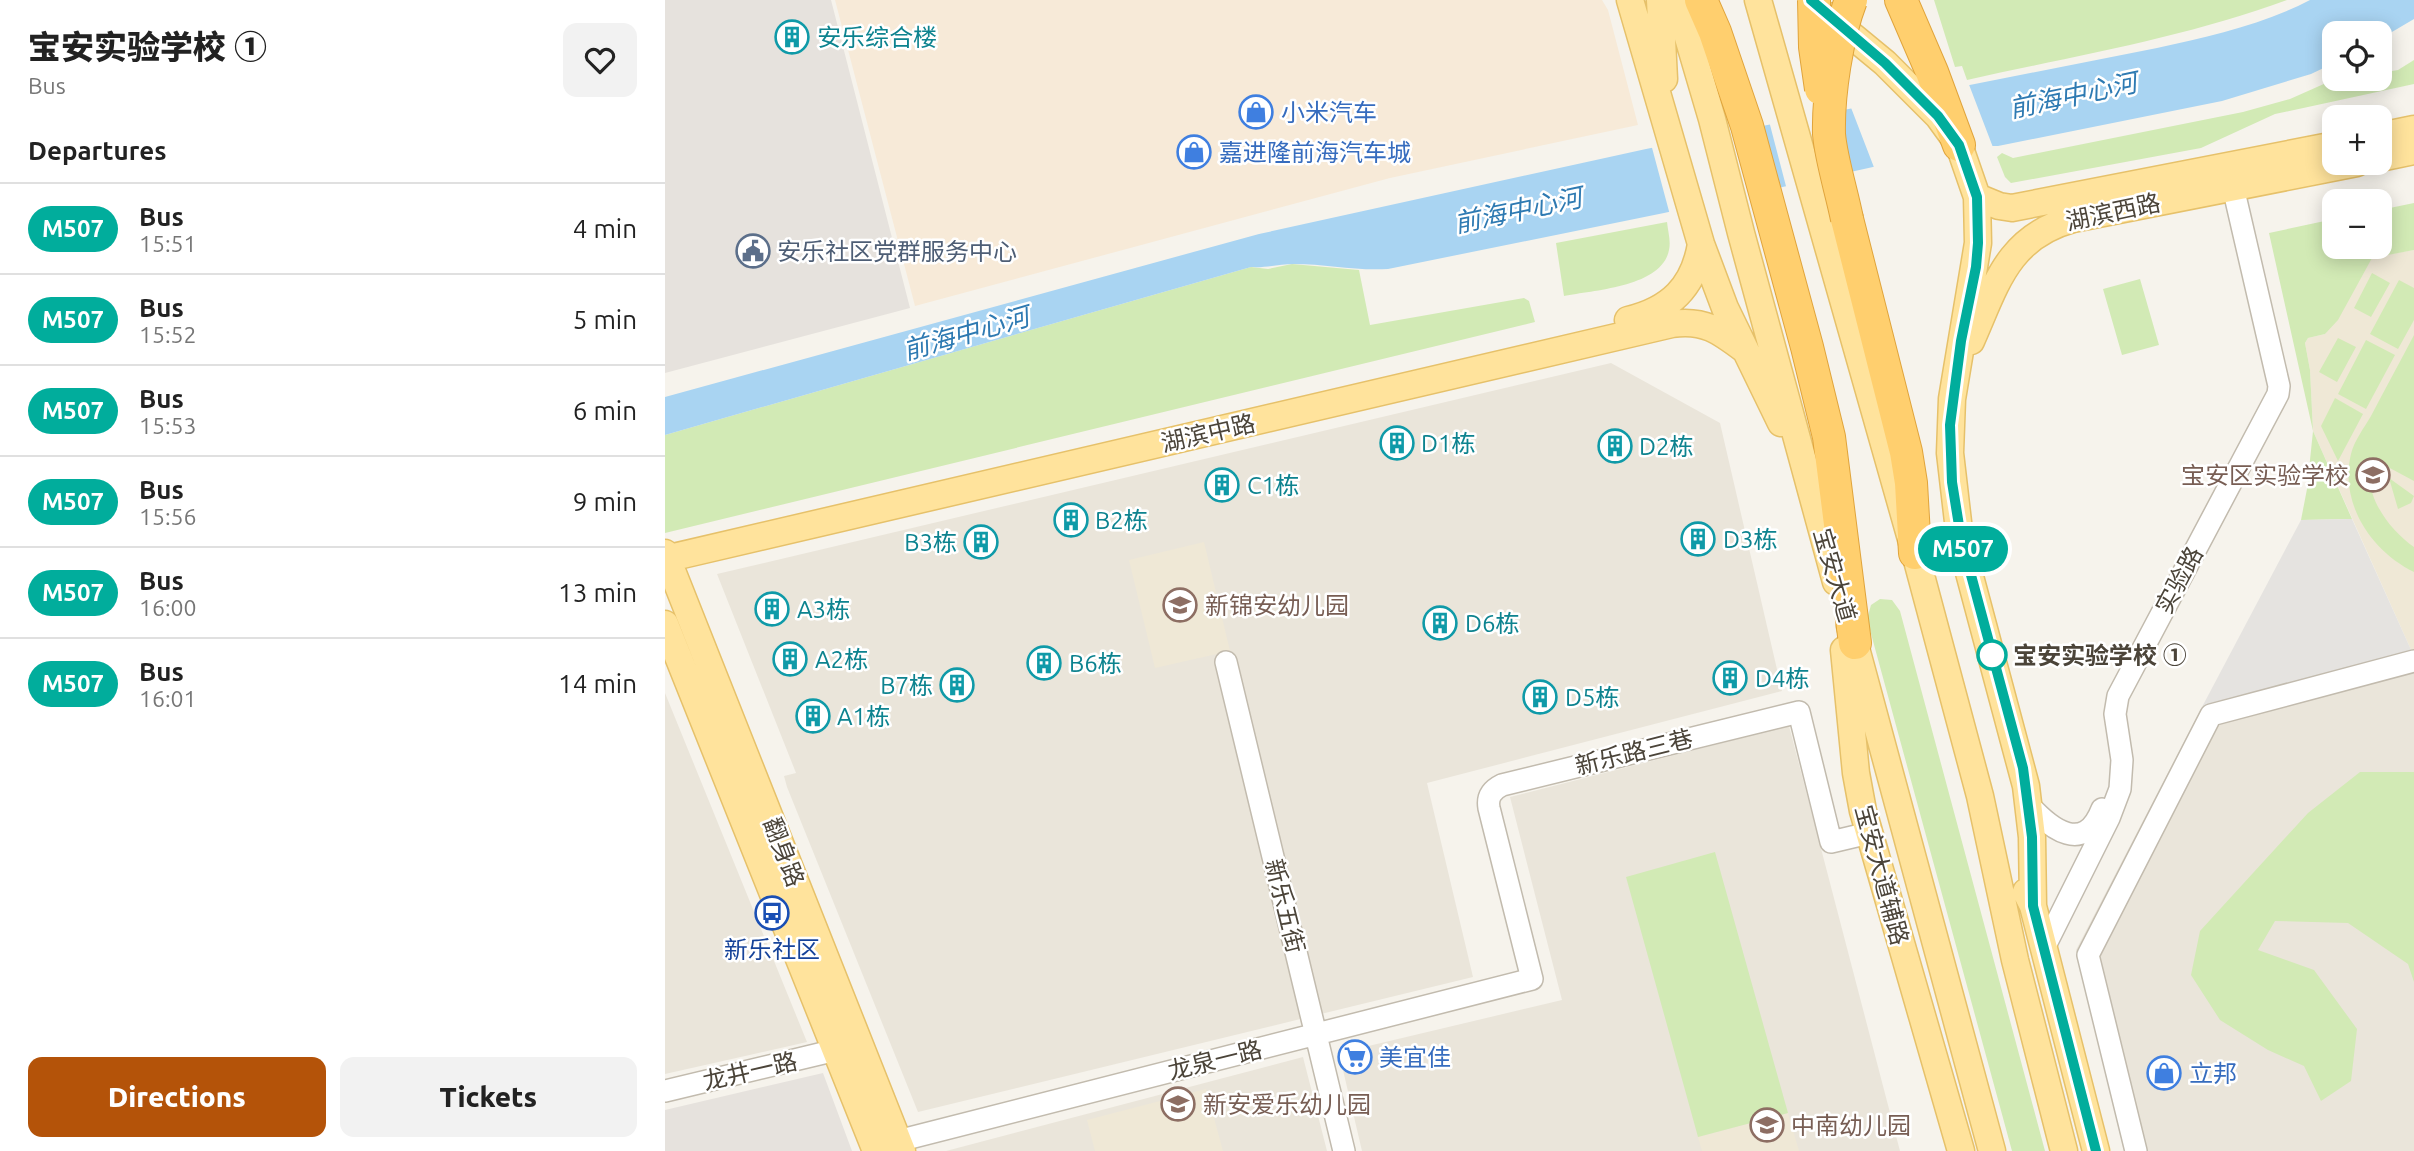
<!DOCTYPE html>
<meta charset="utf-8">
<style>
:root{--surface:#fff;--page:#f2f2f2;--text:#222;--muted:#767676;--line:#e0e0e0;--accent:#b45309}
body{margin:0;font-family:Ubuntu,"Noto Sans SC",sans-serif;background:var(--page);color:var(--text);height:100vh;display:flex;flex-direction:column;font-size:26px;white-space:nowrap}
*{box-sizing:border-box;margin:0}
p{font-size:23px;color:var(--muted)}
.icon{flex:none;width:38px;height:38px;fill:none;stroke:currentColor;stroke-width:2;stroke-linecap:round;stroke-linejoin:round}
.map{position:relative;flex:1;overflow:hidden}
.details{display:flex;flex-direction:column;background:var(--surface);width:665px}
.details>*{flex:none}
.badge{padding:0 14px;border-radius:23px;font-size:24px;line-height:46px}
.fabs{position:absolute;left:1657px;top:21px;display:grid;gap:14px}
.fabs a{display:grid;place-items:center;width:70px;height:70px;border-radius:14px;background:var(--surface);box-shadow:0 4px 18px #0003;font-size:35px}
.map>.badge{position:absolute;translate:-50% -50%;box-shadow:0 0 0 4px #fff}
h2{padding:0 28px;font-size:26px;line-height:63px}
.round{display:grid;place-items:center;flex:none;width:74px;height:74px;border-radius:14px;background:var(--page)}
.headline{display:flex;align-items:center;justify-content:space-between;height:119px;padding:0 28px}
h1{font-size:33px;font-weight:800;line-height:52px}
.action{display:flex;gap:14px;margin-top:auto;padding:14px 28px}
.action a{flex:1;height:80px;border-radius:14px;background:var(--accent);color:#fff;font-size:28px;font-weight:800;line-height:80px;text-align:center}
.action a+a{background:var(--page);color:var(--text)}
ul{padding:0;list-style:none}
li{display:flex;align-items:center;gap:21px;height:91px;padding:0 28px;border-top:2px solid var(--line)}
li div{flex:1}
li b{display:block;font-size:26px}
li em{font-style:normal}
li .badge{min-width:77px;font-weight:700;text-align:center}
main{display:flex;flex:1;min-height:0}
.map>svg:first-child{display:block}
.residential{fill:#eae5da}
.commercial{fill:#f7ead8}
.industrial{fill:#e6e2dd}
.education{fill:#efe8d6}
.green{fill:#d2eab5}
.parking{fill:#e5e3e0}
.water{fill:#a9d4f2}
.pier{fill:#f6f3ec}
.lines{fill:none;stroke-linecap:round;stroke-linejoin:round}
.minor-casing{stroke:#c2bbae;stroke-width:24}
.major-casing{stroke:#e6c16a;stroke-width:29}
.highway-casing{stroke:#e0a43c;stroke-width:34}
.minor{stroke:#fff;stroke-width:21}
.major{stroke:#ffe39c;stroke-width:26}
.highway{stroke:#ffcf6e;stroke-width:32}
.highway-bridge-casing{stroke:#e0a43c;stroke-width:34;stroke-linecap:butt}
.highway-bridge{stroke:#ffcf6e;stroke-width:32}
.line-casing{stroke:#fff;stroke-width:16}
.line{stroke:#01ad9c;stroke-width:10}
.stop-dot{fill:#fff;stroke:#01ad9c;stroke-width:3.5}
.labels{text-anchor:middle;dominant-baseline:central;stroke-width:5;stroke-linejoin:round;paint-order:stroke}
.culture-label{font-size:24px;fill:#0d838f;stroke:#fff;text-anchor:start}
.shop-label{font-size:24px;fill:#366cbe;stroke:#fff;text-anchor:start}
.street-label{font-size:24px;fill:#4b4439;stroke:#fff}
.service-label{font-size:24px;fill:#4e5e75;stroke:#fff;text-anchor:start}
.education-label{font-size:24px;fill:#785e54;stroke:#fff;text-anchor:start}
.stop-label{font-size:24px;font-weight:bold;fill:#4b4439;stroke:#fff;text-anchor:start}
.transit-label{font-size:24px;fill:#164399;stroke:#fff}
.water-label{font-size:26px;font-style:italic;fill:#2e7ab2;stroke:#fff}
</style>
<main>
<section class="details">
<div class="headline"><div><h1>宝安实验学校 ①</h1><p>Bus</p></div><a class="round"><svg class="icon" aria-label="heart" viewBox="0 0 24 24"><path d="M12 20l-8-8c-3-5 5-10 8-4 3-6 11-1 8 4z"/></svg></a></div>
<h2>Departures</h2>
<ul>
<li><span class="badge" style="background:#01ad9c;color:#fff">M507</span><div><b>Bus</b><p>15:51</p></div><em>4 min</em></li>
<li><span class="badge" style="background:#01ad9c;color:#fff">M507</span><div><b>Bus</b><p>15:52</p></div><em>5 min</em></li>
<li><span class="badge" style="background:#01ad9c;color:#fff">M507</span><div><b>Bus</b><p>15:53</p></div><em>6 min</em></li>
<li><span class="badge" style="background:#01ad9c;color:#fff">M507</span><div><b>Bus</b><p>15:56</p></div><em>9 min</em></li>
<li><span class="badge" style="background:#01ad9c;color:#fff">M507</span><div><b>Bus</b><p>16:00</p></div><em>13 min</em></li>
<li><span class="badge" style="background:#01ad9c;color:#fff">M507</span><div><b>Bus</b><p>16:01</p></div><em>14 min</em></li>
</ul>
<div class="action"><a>Directions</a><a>Tickets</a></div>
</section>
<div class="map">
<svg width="1749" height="1151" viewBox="0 0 1749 1151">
<rect width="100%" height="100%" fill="#f6f3ec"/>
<path class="residential" d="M 946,363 L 1055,423 L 1117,691 L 762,783 L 808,977 L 253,1112 L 122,787 L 119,776 L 131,773 L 52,574 Z
M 1749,651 L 1749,1151 L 1459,1151 L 1411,950 L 1537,707 Z
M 0,693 L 142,1042 L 0,1074 Z
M 1124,726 L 1235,1151 L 697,1151 L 674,1053 L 897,1000 L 845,797 Z
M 638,1057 L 662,1151 L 281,1151 Z"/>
<path class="commercial" d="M 170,0 L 937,0 L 943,10 L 973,125 L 725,178 L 250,306 Z"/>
<path class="industrial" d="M 0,0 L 166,0 L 245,308 L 0,373 Z
M 158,1073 L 187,1151 L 0,1151 L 0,1110 Z"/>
<path class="education" d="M 1749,250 L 1749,651 L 1747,652 L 1648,431 L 1645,370 L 1640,343 L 1643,338 L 1660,334 L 1707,257 Z
M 539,542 L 565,651 L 490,668 L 464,560 Z
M 541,1089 L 558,1151 L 430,1151 L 422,1120 Z
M 1123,1113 L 1134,1151 L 1037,1151 L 1033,1137 Z"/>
<path class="green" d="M 1269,0 L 1622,0 C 1519,38 1409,56 1302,80 L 1297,66 L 1290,67 Z
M 1749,60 L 1749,84 L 1610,114 L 1536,148 L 1346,183 L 1340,177 L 1332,157 L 1337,153 L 1348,158 L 1578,112 L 1625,99 L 1670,79 L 1715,79 L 1715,73 L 1733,70 Z
M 1749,203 L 1749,250 L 1707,258 L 1673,320 L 1660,334 L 1643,338 L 1640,343 L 1645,370 L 1648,431 L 1687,519 L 1636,520 L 1642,489 L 1648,431 L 1604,233 L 1669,219 L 1670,247 L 1715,247 L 1715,210 Z
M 1002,222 C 1003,232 1006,241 1004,250 C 997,287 929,290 899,296 L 891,243 Z
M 627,264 L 694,270 L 705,325 L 859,298 L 864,301 L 870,322 L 0,533 L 0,435 L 586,267 L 603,269 Z
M 1707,273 L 1725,283 L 1706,317 L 1689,308 Z
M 1475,279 L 1494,345 L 1457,355 L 1438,289 Z
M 1734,280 L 1749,288 L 1749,320 L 1733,349 L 1705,334 Z
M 1749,335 L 1749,481 L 1708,459 C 1695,491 1723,529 1749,547 L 1749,572 C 1706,551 1674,503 1686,454 C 1689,441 1699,428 1706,416 C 1720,389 1735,362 1749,335 Z
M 1673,338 L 1691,347 L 1672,382 L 1654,372 Z
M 1701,340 L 1730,355 L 1701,409 L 1673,394 Z
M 1670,398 L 1698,414 L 1673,461 L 1656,426 Z
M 1724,478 L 1749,496 L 1746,503 L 1733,509 Z
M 1215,599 L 1227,600 L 1235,611 L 1380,1151 L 1347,1151 L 1202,619 L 1206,605 Z
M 1695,772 L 1749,772 L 1749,982 L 1743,964 L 1683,923 L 1610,921 L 1593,950 L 1649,970 L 1692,1029 L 1686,1081 L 1656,1101 L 1639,1066 L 1603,1050 L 1555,1020 L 1526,975 L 1535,931 L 1643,813 Z
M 1050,852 L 1123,1113 L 1033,1137 L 961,877 Z"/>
<path class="parking" d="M 1687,519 L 1747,652 L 1537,707 L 1636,520 Z"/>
<path class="water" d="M 1645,0 L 1749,0 L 1749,19 L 1715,39 L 1715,33 L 1670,33 L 1669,63 L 1646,74 L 1557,101 L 1333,146 L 1303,146 L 999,213 L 723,269 C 691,271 661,264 629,264 C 614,264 601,268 586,267 L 0,435 L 0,397 L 594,234 L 981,149 L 1492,48 C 1545,36 1597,25 1645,0 Z"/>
<path class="pier" d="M 1303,82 L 1329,150 L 1303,150 L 1210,170 L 1185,105 Z
M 1179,106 L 1182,154 L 1186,176 L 1122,190 L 1104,121 Z
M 1069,128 L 1088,197 L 1005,215 L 986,144 Z"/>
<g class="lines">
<defs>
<path id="minor" d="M 561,662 L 679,1151
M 1364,805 C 1386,829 1419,855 1437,809
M 1379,948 L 1444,818 L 1455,789 L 1457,760 L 1450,714 L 1453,696 L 1613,394 L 1614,386 L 1565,174
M 0,1091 L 171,1050
M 233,1141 L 867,979 L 824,808 C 822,797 827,790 837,785 L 1134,712 L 1166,842 L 1204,833
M 1471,1151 L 1423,955 L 1546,715 L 1749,661"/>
<path id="major" d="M 965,0 L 1036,244 L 1060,308 L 1116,423
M 995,0 L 999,79
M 1012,0 L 1047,119 L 1076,233 L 1171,582
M 1093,0 L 1250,553 L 1315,796 L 1350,960 L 1399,1151
M 1163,16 L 1220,63 L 1273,116 L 1294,145 L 1312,197 L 1313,243 L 1287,399 L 1285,453 L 1295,539 L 1361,786 L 1367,837 L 1368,906
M 1715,136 L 1749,129
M 1715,158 L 1749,151
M 1312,197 L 1334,206 L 1347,208 L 1670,145
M 963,320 C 1005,310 1029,287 1036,244
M 1306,341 C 1331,285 1342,237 1408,219 L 1692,163
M 0,553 L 237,1151
M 0,559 L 1007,324 C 1039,319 1055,331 1080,350
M 0,624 L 211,1151
M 1185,626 L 1327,1151
M 1179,650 L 1191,773 L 1198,811 L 1296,1151
M 1361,892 L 1368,906 L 1431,1151"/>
<path id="highway" d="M 1036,0 L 1050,32 L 1082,126 L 1142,347 L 1164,437 L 1190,643
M 1236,0 L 1267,72 L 1294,145
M 1182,219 L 1241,452 L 1246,483 L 1250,553"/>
</defs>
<use href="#minor" class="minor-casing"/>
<use href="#major" class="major-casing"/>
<use href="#highway" class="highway-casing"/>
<use href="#minor" class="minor"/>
<use href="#major" class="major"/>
<use href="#highway" class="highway"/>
<defs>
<path id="highway-bridge" d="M 1149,0 L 1150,47 L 1156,89
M 1182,219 C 1177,193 1166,159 1164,134 C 1163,95 1172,36 1186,0"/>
</defs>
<use href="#highway-bridge" class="highway-bridge-casing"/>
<use href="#highway-bridge" class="highway-bridge"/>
</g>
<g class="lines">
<defs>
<path id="line" d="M 1146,0 L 1220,63 L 1273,116 L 1294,145 L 1312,197 L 1313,243 L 1311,267 L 1296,341 L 1285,425 L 1287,482 L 1296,538 L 1358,768 L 1367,837 L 1368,906 L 1431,1151"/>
</defs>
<use href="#line" class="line-casing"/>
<use href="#line" class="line"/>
</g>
<defs>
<symbol id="building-ring" viewBox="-11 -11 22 22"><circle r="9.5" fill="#fff" stroke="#0f9aa8" stroke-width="1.5"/><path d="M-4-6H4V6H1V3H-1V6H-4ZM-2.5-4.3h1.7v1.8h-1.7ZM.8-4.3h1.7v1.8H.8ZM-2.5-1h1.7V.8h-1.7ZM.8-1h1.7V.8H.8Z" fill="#0f9aa8"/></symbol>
<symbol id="shop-ring" viewBox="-11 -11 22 22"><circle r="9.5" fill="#fff" stroke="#3f7fe0" stroke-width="1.5"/><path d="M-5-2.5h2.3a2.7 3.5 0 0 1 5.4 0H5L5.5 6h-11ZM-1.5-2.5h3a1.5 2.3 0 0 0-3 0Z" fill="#3f7fe0"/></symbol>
<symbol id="civic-ring" viewBox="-11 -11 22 22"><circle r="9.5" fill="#fff" stroke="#5c6f8a" stroke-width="1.5"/><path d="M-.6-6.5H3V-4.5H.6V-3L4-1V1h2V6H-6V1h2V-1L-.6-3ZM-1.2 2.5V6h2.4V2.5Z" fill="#5c6f8a"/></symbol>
<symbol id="school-ring" viewBox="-11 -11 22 22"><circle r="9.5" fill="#fff" stroke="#8d6e63" stroke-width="1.5"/><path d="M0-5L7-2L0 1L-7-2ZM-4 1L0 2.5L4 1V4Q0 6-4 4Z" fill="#8d6e63"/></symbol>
<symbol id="bus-ring" viewBox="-11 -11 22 22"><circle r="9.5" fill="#fff" stroke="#1a4fb4" stroke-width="1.5"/><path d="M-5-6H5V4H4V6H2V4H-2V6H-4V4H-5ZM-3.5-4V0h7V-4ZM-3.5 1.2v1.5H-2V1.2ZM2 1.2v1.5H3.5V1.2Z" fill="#1a4fb4"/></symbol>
<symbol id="supermarket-ring" viewBox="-11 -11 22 22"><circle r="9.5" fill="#fff" stroke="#3f7fe0" stroke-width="1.5"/><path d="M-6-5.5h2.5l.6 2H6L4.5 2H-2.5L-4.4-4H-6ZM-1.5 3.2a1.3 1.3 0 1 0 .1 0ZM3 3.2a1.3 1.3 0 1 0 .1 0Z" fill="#3f7fe0"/></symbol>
</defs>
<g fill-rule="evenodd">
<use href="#building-ring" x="108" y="18" width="38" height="38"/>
<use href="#shop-ring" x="572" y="93" width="38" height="38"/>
<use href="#shop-ring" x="510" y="133" width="38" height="38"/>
<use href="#civic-ring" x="69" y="232" width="38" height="38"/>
<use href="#building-ring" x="713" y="424" width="38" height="38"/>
<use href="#building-ring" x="931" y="427" width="38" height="38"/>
<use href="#school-ring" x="1689" y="456" width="38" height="38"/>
<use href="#building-ring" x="538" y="466" width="38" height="38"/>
<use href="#building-ring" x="387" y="501" width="38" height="38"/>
<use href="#building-ring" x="1014" y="520" width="38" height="38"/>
<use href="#building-ring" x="297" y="523" width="38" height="38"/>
<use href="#school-ring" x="496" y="586" width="38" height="38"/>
<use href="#building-ring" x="88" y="590" width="38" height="38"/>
<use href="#building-ring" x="756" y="604" width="38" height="38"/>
<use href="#building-ring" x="106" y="640" width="38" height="38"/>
<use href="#building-ring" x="360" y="644" width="38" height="38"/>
<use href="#building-ring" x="1046" y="659" width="38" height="38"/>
<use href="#building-ring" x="273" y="666" width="38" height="38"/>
<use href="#building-ring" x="856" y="678" width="38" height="38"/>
<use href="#building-ring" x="129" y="697" width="38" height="38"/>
<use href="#bus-ring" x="88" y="894" width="38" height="38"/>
<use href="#supermarket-ring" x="671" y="1038" width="38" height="38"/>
<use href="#shop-ring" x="1480" y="1054" width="38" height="38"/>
<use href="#school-ring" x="494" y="1085" width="38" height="38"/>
<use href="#school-ring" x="1083" y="1106" width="38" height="38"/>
</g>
<circle class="stop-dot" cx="1327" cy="655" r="14"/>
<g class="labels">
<g class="culture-label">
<text x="152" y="37">安乐综合楼</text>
<text x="756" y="443">D1栋</text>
<text x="974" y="446">D2栋</text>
<text x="582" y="485">C1栋</text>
<text x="430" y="520">B2栋</text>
<text x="1058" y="539">D3栋</text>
<text x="292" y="542" text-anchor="end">B3栋</text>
<text x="132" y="609">A3栋</text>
<text x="800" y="623">D6栋</text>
<text x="150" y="659">A2栋</text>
<text x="404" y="663">B6栋</text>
<text x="1090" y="678">D4栋</text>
<text x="268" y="685" text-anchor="end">B7栋</text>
<text x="900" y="697">D5栋</text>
<text x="172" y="716">A1栋</text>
</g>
<g class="shop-label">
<text x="616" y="112">小米汽车</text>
<text x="554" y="152">嘉进隆前海汽车城</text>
<text x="714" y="1057">美宜佳</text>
<text x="1524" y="1073">立邦</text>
</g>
<g class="street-label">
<text transform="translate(1448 212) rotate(-12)">湖滨西路</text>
<text transform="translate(543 433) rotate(-13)">湖滨中路</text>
<text transform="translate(1170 575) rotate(74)">宝安大道</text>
<text transform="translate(1514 580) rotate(-62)">实验路</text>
<text transform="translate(969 752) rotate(-14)">新乐路三巷</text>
<text transform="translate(119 852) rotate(69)">翻身路</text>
<text transform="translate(1217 875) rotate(75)">宝安大道辅路</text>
<text transform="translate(620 906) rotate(76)">新乐五街</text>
<text transform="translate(550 1060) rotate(-14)">龙泉一路</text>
<text transform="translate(85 1071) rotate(-13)">龙井一路</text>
</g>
<g class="service-label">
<text x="112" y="251">安乐社区党群服务中心</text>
</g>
<g class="education-label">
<text x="1684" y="475" text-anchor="end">宝安区实验学校</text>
<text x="540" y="605">新锦安幼儿园</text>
<text x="538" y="1104">新安爱乐幼儿园</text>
<text x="1126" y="1125">中南幼儿园</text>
</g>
<g class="stop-label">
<text x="1348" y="655">宝安实验学校 ①</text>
</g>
<g class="transit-label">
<text x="107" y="949">新乐社区</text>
</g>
<g class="water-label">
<text transform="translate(1408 95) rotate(-12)">前海中心河</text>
<text transform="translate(853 210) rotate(-12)">前海中心河</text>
<text transform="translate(301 333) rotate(-16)">前海中心河</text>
</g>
</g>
</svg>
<div class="fabs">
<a><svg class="icon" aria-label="locate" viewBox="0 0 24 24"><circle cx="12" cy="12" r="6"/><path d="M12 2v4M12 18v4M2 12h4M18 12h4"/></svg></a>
<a>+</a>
<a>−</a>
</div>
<b class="badge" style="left:1298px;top:549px;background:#01ad9c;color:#fff">M507</b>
</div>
</main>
